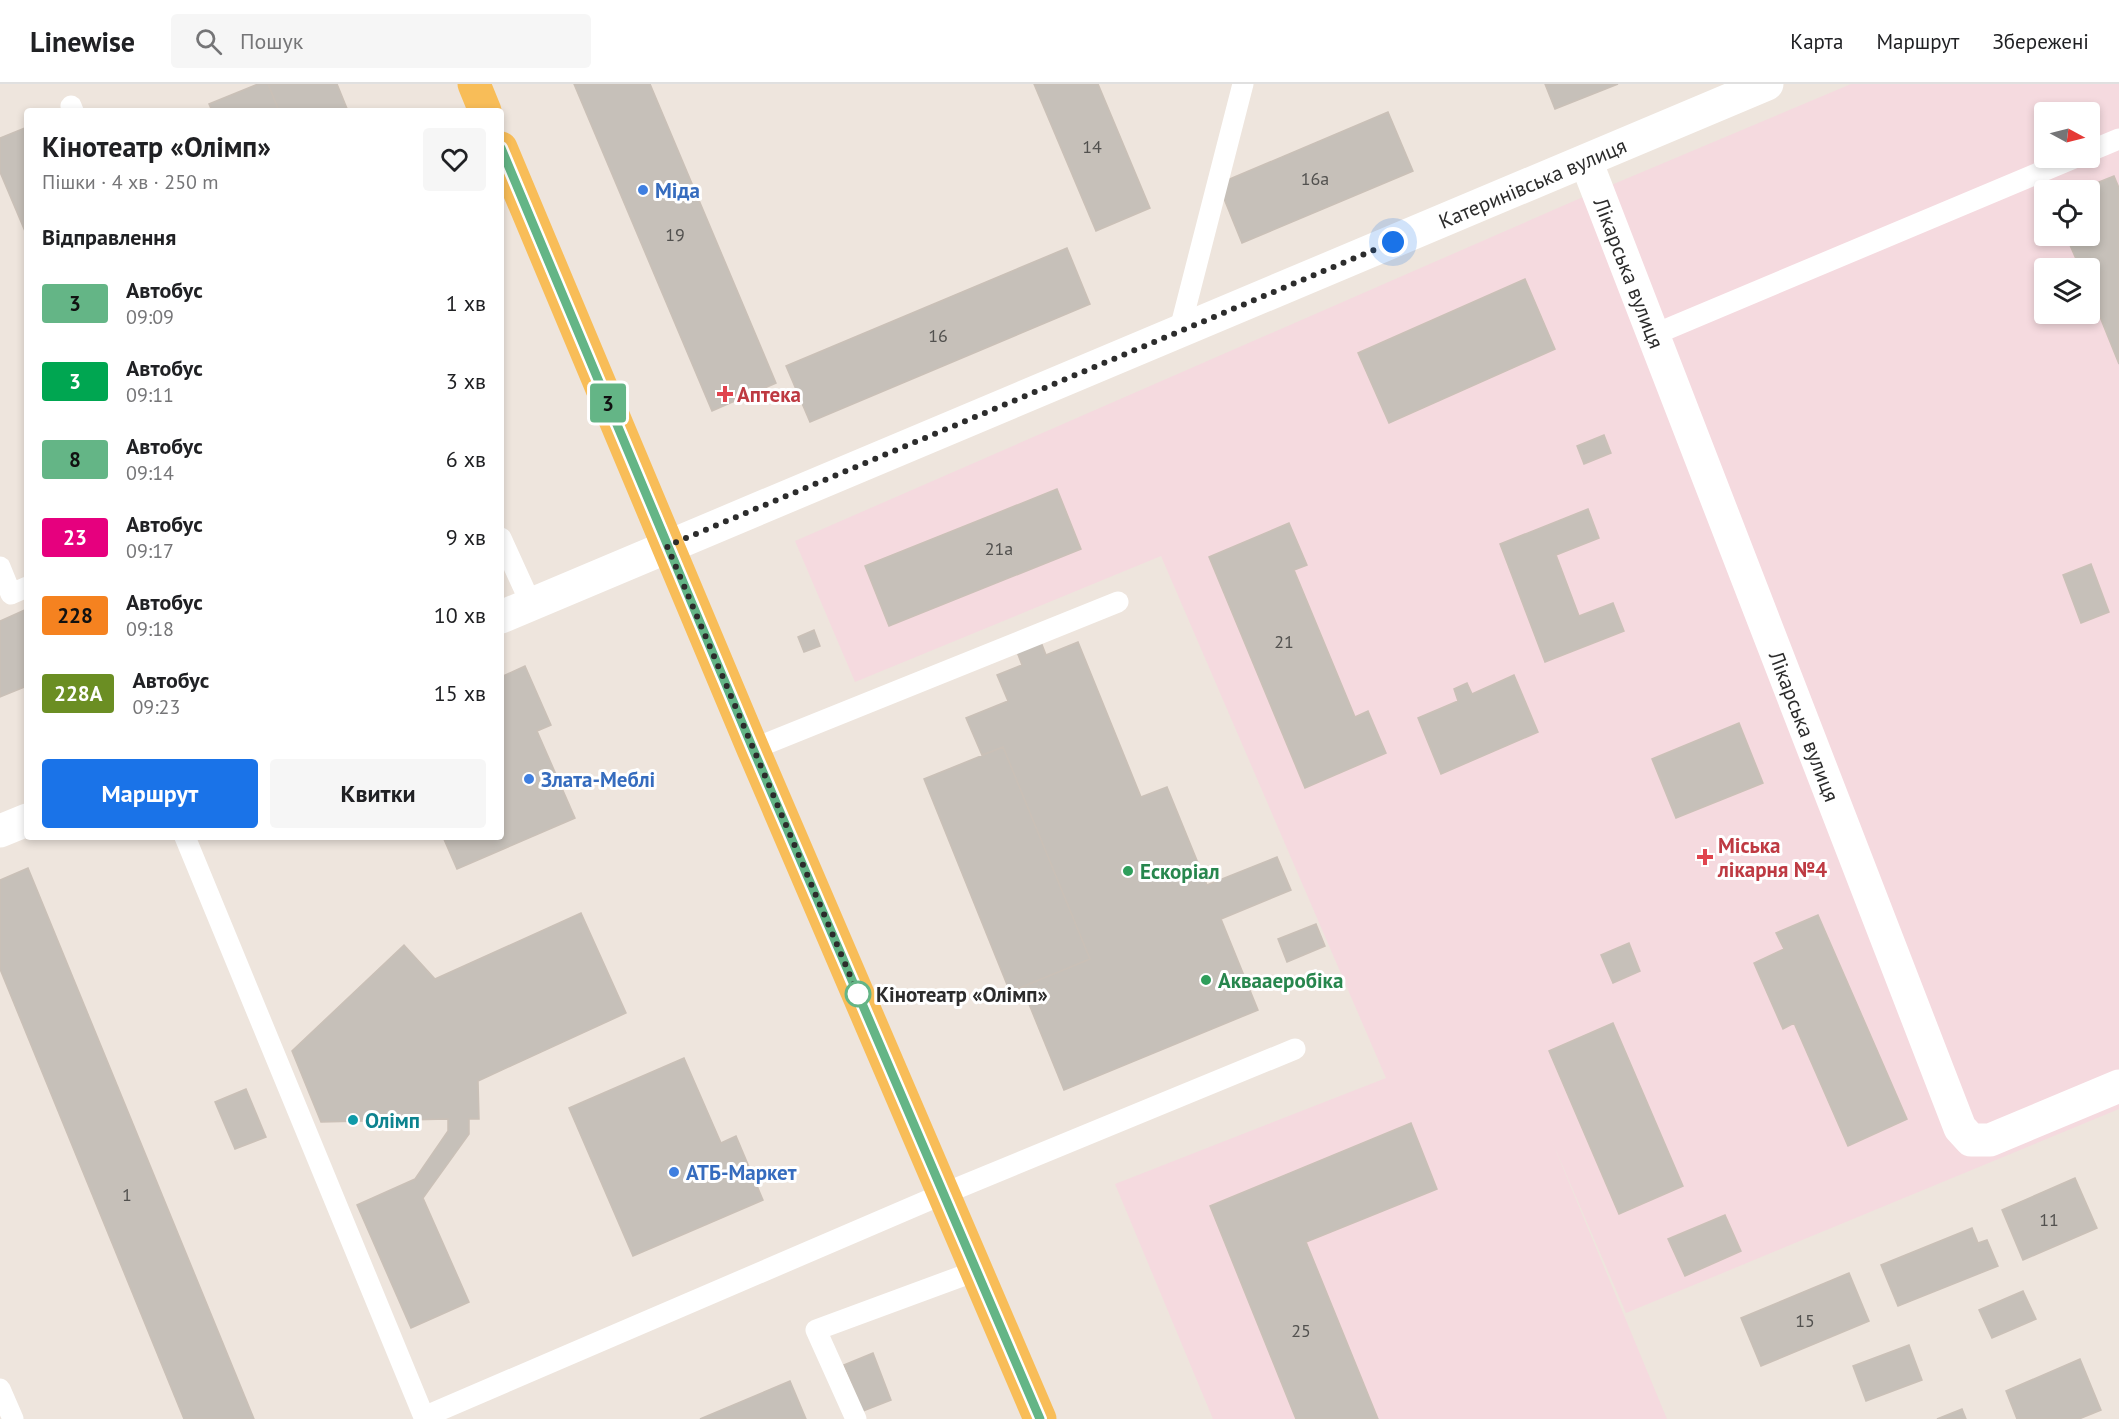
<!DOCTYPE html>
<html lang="uk">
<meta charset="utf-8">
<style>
:root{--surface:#fff;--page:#f6f6f6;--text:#202124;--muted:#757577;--line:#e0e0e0;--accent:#1a73e8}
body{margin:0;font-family:"PT Sans",sans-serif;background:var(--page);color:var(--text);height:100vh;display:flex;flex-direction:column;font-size:22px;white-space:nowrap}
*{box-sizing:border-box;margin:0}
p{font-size:20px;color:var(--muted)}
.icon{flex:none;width:33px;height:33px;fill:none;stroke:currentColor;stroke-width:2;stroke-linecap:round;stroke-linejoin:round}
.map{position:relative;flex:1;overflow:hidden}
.sheet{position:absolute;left:24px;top:24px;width:480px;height:732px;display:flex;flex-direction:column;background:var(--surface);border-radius:6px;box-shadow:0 3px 9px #0003}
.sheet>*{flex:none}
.badge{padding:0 12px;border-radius:4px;font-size:21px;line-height:39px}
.needle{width:39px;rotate:97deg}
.fabs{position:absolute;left:2034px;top:18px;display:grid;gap:12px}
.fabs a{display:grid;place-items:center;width:66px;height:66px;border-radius:6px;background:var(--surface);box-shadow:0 3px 9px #0003;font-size:30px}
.you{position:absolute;width:30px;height:30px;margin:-15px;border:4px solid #fff;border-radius:50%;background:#1a73e8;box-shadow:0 0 0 9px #1a73e833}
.map>.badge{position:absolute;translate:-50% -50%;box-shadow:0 0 0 3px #fff}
h2{padding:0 18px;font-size:22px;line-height:54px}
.round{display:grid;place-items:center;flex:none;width:63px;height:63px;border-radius:6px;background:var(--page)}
.summary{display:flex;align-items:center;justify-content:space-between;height:102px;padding:0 18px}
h1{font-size:28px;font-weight:700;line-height:45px}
.button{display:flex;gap:12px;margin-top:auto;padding:12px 18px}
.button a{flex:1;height:69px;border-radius:6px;background:var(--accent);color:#fff;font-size:24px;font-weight:700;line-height:69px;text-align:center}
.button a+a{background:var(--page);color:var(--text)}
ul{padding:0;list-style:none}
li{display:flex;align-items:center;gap:18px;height:78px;padding:0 18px}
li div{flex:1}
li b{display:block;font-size:22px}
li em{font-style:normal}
li .badge{min-width:66px;font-weight:700;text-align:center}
header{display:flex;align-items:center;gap:36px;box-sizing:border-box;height:84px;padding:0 30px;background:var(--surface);border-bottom:2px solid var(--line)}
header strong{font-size:28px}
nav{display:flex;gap:33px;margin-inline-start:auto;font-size:21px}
.search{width:420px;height:54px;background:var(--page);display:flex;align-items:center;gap:15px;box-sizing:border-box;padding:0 21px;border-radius:6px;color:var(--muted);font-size:22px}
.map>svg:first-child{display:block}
.medical{fill:#f5dadf;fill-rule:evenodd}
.building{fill:#c6c0b9;stroke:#cac0b7;stroke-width:1.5}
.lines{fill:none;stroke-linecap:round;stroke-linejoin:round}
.lane{stroke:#fff;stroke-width:21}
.street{stroke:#fff;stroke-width:33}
.primary{stroke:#f8bd58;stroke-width:33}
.line-casing{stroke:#fff;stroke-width:14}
.line{stroke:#64b586;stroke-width:9}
.walk{stroke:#2c2c2c;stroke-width:6;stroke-dasharray:0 10.8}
.shop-dot{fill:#3f7fe0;stroke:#fff;stroke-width:2}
.health-dot{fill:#e0444e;stroke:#fff;stroke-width:2}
.leisure-dot{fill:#2e9e5b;stroke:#fff;stroke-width:2}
.stop-dot{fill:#fff;stroke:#64b586;stroke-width:3}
.culture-dot{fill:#0f9aa8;stroke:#fff;stroke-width:2}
.labels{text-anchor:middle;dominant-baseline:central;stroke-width:6;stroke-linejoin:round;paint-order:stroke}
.number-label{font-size:18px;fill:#52514f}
.street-label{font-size:21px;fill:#2c2c2c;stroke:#fff}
.shop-label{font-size:21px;font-weight:bold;fill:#366cbe;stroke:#fff;text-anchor:start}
.health-label{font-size:21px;font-weight:bold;fill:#be3a42;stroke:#fff;text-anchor:start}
.leisure-label{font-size:21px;font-weight:bold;fill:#27864d;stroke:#fff;text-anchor:start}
.stop-label{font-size:21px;font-weight:bold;fill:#2c2c2c;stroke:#fff;text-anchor:start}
.culture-label{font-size:21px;font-weight:bold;fill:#0d838f;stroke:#fff;text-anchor:start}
</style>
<header>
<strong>Linewise</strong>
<div class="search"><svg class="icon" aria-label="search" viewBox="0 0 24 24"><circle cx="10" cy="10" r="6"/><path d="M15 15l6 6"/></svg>Пошук</div>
<nav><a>Карта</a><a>Маршрут</a><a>Збережені</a></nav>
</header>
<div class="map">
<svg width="2119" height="1335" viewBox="0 0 2119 1335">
<rect width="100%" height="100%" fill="#eee5dd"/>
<path class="medical" d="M 1851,0 L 2119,0 L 2119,1025 L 1626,1229 L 1551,1055 L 1667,1335 L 1213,1335 L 1115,1100 L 1386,994 L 1161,472 L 855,598 L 795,457 L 1590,110 ZM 2044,28 L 2090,28 L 2090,74 L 2044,74 ZM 2044,106 L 2090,106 L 2090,152 L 2044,152 ZM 2044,184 L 2090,184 L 2090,230 L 2044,230 Z"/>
<path class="building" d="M 258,0 L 268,0 L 279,27 L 212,27 L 209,20 Z
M 268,0 L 337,0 L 348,27 L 279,27 Z
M 574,0 L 650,0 L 776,299 L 712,327 Z
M 1034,0 L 1098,0 L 1150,124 L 1096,147 Z
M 1545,0 L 1618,0 L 1555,25 Z
M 1388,28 L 1413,87 L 1242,159 L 1218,100 Z
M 27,43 L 27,152 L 0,88 L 0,54 Z
M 2114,92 L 2119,104 L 2119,280 L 2090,208 L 2090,184 L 2080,184 L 2066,152 L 2090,152 L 2090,106 L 2079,106 Z
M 1067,164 L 1090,220 L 810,338 L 786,282 Z
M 1525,195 L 1555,265 L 1389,339 L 1358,269 Z
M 1604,351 L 1611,369 L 1584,380 L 1577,362 Z
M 1057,405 L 1081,465 L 889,542 L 865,482 Z
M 1588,425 L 1599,454 L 1556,471 L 1579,532 L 1613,519 L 1624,547 L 1545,578 L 1500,460 Z
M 1289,439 L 1307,481 L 1294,486 L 1355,633 L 1368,627 L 1386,669 L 1305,704 L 1209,473 Z
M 2091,480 L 2109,528 L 2081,539 L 2063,491 Z
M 27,525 L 27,602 L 0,613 L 0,537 Z
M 814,546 L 820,562 L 804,568 L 798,553 Z
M 1041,558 L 1046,571 L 1078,558 L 1141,713 L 1167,703 L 1207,801 L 1277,773 L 1291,806 L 1221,835 L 1258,926 L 1064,1006 L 1022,903 L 1090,875 L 1003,663 L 982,671 L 966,634 L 1008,617 L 997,591 L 1022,581 L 1017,568 Z
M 525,582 L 551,641 L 537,647 L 575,734 L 457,785 L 443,753 L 501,753 L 501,593 Z
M 1514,591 L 1538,648 L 1441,690 L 1418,634 L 1458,617 L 1454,605 L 1467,599 L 1472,610 Z
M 1739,639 L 1763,699 L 1676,734 L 1652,675 Z
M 1003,663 L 1090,875 L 1010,908 L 924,695 Z
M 28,784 L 254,1335 L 184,1335 L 0,885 L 0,796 Z
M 581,829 L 626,929 L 478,997 L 479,1035 L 469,1035 L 469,1050 L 423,1114 L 469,1218 L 411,1244 L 357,1121 L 415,1095 L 448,1047 L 448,1035 L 321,1038 L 292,967 L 404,861 L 435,895 Z
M 1818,831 L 1907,1035 L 1848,1062 L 1794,939 L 1783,945 L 1754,879 L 1784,865 L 1776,849 Z
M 1316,840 L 1325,862 L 1287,878 L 1278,855 Z
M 1629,859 L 1640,887 L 1613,899 L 1601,871 Z
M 1613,939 L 1683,1102 L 1619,1130 L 1549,967 Z
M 684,974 L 721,1059 L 736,1052 L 763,1116 L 633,1172 L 569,1024 Z
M 246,1005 L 266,1053 L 235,1065 L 215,1018 Z
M 1411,1039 L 1437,1105 L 1306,1158 L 1378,1335 L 1296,1335 L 1210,1122 Z
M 2075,1094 L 2097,1144 L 2023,1176 L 2002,1126 Z
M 1725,1131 L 1741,1167 L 1685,1192 L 1668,1155 Z
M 1972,1144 L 1978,1159 L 1987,1156 L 1998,1182 L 1898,1222 L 1881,1181 Z
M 1849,1189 L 1869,1237 L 1761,1282 L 1741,1234 Z
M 2023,1207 L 2036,1235 L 1992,1254 L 1979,1226 Z
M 1909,1261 L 1922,1296 L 1866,1317 L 1853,1282 Z
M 873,1269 L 891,1316 L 863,1327 L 844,1281 Z
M 2080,1275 L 2101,1326 L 2079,1335 L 2017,1335 L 2006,1307 Z
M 790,1297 L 806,1335 L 700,1335 Z
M 1962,1325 L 1966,1335 L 1937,1335 Z"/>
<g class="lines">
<path class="lane" d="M 71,22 L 73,27
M 2090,67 L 2119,55
M 1179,249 L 1243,0
M 1653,251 L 2074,74
M 501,454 L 531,520
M 0,483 L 11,510 L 27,503
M 753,665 L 1118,518
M 185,753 L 424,1333 L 943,1110 L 1295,965
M 0,1305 L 13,1335
M 856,1335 L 816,1246 L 976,1187"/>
<g class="street">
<path id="s1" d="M 1586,77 L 1960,1044 L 1971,1056 L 1990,1056 L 2119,1002"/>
<path id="s2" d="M 501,533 L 1767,0"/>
<path d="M 0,747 L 27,736"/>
</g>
<path class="primary" d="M 474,0 L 485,27
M 501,64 L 753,665 L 1040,1335"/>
</g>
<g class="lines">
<defs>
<path id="line" d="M 501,64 L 753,665 L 1040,1335"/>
</defs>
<use href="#line" class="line-casing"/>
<use href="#line" class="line"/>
<path class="walk" d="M 858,910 L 667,462 L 1393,158"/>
</g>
<g class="shop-dot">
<circle cx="643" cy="106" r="6"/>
<circle cx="529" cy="695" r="6"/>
<circle cx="674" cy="1088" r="6"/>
</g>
<g class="health-dot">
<path d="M722 301h6v6h6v6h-6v6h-6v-6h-6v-6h6z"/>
<path d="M1702 764h6v6h6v6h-6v6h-6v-6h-6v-6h6z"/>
</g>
<g class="leisure-dot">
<circle cx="1128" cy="787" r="6"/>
<circle cx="1206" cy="896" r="6"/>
</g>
<circle class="stop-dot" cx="858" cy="910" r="12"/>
<circle class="culture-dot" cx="353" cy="1036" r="6"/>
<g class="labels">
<g class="number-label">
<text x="1092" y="62">14</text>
<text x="1315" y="94">16а</text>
<text x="675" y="150">19</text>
<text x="938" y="251">16</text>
<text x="999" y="464">21а</text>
<text x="1284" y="557">21</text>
<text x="127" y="1110">1</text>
<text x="2049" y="1135">11</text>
<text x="1805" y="1236">15</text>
<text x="1301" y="1246">25</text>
</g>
<g class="street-label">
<text stroke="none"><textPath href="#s2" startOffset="1119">Катеринівська вулиця</textPath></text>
<text stroke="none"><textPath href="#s1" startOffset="120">Лікарська вулиця</textPath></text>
<text stroke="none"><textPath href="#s1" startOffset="606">Лікарська вулиця</textPath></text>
</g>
<g class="shop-label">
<text x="655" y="106">Міда</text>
<text x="541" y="695">Злата-Меблі</text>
<text x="686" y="1088">АТБ-Маркет</text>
</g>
<g class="health-label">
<text x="737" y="310">Аптека</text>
<text x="1718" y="761">Міська<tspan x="1718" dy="24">лікарня №4</tspan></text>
</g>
<g class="leisure-label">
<text x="1140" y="787">Ескоріал</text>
<text x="1218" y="896">Аквааеробіка</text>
</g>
<g class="stop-label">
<text x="876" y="910">Кінотеатр «Олімп»</text>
</g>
<g class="culture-label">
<text x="365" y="1036">Олімп</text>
</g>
</g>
</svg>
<div class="fabs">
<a><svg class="needle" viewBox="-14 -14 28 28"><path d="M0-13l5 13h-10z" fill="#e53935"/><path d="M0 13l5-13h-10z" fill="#757577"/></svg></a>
<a><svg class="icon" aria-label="locate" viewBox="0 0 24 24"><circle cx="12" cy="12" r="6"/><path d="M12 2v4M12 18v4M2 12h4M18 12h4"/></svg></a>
<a><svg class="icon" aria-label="layers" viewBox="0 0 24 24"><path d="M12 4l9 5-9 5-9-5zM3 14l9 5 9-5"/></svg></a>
</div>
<div class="you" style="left:1393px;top:158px"></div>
<b class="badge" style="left:608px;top:319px;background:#64b586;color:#111">3</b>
<section class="sheet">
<div class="summary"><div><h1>Кінотеатр «Олімп»</h1><p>Пішки · 4 хв · 250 m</p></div><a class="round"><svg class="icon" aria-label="heart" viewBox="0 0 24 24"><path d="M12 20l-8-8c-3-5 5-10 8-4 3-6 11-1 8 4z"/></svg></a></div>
<h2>Відправлення</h2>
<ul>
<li><span class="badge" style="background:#64b586;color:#111">3</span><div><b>Автобус</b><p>09:09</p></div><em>1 хв</em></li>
<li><span class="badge" style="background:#00a651;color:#fff">3</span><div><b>Автобус</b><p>09:11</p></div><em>3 хв</em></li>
<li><span class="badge" style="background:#64b586;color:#111">8</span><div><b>Автобус</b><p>09:14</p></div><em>6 хв</em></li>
<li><span class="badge" style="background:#e6007e;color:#fff">23</span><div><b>Автобус</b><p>09:17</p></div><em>9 хв</em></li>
<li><span class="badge" style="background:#f58220;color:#111">228</span><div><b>Автобус</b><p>09:18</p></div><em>10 хв</em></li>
<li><span class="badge" style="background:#6b8e23;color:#fff">228А</span><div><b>Автобус</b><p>09:23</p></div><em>15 хв</em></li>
</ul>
<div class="button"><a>Маршрут</a><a>Квитки</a></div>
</section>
</div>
